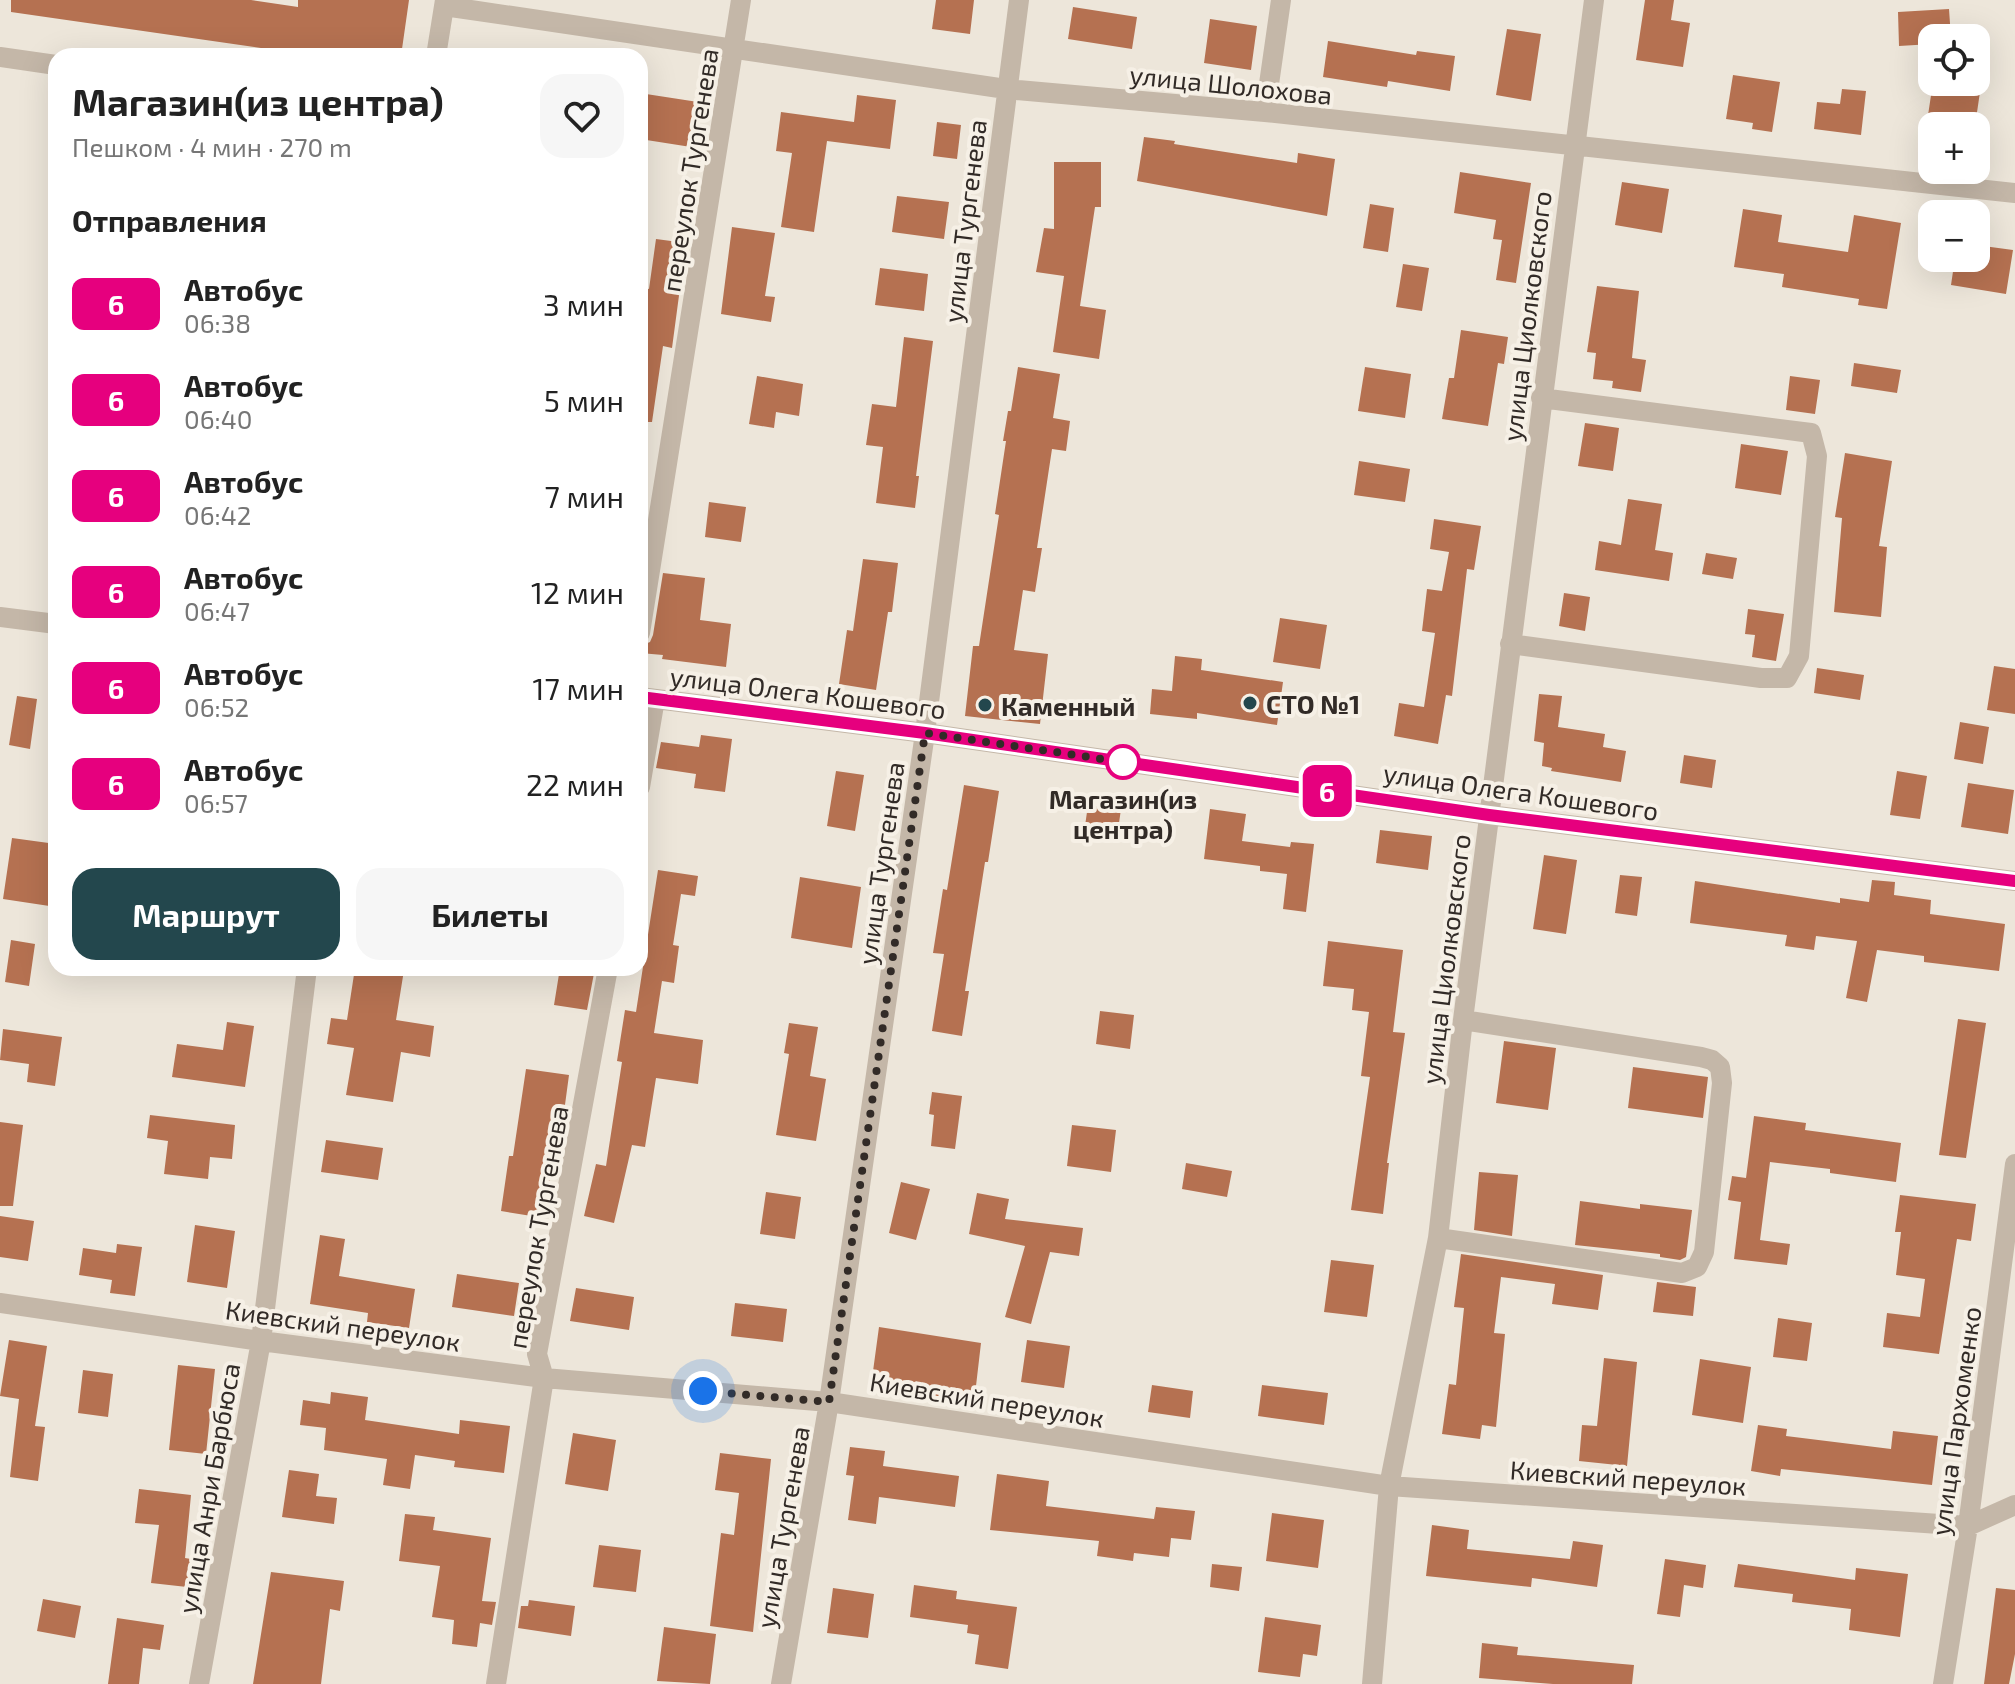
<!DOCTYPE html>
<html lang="ru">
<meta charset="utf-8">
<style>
:root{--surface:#fff;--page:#f6f6f6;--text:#222;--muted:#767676;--accent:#23474d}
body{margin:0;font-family:"Exo 2",sans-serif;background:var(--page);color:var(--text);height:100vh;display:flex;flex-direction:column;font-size:30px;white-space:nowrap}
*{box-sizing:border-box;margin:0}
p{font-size:26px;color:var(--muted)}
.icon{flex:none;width:44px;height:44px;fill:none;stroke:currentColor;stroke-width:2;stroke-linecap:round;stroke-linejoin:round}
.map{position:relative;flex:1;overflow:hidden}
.details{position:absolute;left:48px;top:48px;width:600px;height:928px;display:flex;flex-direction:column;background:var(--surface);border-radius:24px;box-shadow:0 8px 32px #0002}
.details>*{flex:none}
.badge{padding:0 16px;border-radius:12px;font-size:28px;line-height:52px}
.controls{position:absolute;left:1918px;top:24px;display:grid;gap:16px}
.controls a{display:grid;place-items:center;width:72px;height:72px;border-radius:16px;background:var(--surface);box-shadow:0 8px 32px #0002;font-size:40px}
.you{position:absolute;width:40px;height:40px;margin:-20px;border:6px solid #fff;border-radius:50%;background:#1a73e8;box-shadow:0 0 0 12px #1a73e833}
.map>.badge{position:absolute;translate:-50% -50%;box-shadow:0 0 0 4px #fff}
h2{padding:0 24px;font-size:30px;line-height:72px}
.round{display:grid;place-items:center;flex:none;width:84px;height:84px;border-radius:24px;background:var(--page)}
.head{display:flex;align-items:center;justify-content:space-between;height:136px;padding:0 24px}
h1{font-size:38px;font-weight:700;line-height:60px}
.primary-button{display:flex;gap:16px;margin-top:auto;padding:16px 24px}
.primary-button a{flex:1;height:92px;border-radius:24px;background:var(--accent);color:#fff;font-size:32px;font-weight:700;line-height:92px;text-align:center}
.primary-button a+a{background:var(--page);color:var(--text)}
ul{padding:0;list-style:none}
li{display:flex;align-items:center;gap:24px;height:96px;padding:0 24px}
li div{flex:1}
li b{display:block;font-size:30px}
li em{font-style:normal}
li .badge{min-width:88px;font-weight:700;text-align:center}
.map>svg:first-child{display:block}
.building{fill:#b57151}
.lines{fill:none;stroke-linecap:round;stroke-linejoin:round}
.minor{stroke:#c4b7a8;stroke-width:20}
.line-casing{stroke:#fff;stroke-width:18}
.line{stroke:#e6007e;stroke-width:12}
.walk{stroke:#322b27;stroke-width:8;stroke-dasharray:0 14.4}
.poi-dot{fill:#23474d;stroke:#f6f0e6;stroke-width:3}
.stop-dot{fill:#fff;stroke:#e6007e;stroke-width:4}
.labels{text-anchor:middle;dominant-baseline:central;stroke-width:8;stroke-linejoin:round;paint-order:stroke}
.street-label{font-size:26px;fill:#322b27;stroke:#f6f0e6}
.poi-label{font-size:26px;font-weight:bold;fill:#322b27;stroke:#f6f0e6;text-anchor:start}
.stop-label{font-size:26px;font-weight:bold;fill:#322b27;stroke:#f6f0e6}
</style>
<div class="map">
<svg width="2015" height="1684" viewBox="0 0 2015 1684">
<rect width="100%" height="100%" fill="#ede6da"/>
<path class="building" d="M 11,0 L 251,0 L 298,7 L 298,0 L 409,0 L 401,56 L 316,56 L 11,12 Z
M 936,0 L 974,0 L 970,34 L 932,29 Z
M 1645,0 L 1674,0 L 1671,20 L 1690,23 L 1683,67 L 1636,60 Z
M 1073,7 L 1137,17 L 1132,49 L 1068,39 Z
M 1949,9 L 1951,38 L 1932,38 L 1932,44 L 1899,46 L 1898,12 Z
M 1210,19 L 1257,26 L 1251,70 L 1204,63 Z
M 1507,29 L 1541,34 L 1531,101 L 1496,95 Z
M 1328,41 L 1416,55 L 1417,51 L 1455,56 L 1450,91 L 1388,81 L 1387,87 L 1323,77 Z
M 1733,75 L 1780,82 L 1772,132 L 1752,129 L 1753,123 L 1726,119 Z
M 1933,82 L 1981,85 L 1975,126 L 1927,122 Z
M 1842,89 L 1866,91 L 1861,135 L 1814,129 L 1817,102 L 1840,104 Z
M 646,94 L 698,102 L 691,147 L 640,139 Z
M 857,95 L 896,100 L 890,149 L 827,141 L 814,232 L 781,227 L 792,153 L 776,151 L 781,112 L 854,122 Z
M 937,122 L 961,125 L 957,159 L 933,156 Z
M 1144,137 L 1175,141 L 1174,144 L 1297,163 L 1298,153 L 1335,159 L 1327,216 L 1137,181 Z
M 1054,162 L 1101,162 L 1101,207 L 1095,207 L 1080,306 L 1106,310 L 1099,359 L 1053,352 L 1064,276 L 1036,272 L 1044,228 L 1054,229 Z
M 1460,172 L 1531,183 L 1516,283 L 1496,280 L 1502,240 L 1493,239 L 1496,220 L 1454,213 Z
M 1622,182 L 1669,189 L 1662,233 L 1615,225 Z
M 897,196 L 949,202 L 944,239 L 892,232 Z
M 1370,204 L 1394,208 L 1388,252 L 1363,248 Z
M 1743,209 L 1782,215 L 1778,242 L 1848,252 L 1854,215 L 1901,223 L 1887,309 L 1858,305 L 1859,299 L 1782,287 L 1784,274 L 1734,267 Z
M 732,227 L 775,233 L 765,296 L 775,297 L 771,322 L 721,314 Z
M 656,239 L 686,243 L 672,348 L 663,346 L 652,422 L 640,422 L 640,287 L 649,289 Z
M 1976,245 L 2013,250 L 2006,294 L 1951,285 L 1955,258 L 1976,258 Z
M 1403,264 L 1429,268 L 1422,311 L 1396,307 Z
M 880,268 L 928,274 L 924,311 L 875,305 Z
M 1597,286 L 1639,291 L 1632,358 L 1646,360 L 1641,392 L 1612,388 L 1613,381 L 1593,379 L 1596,353 L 1587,352 Z
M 1461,330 L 1508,337 L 1504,364 L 1498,363 L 1488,426 L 1442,419 L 1449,378 L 1454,378 Z
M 904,337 L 933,341 L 916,476 L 919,476 L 915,508 L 876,503 L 883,447 L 866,445 L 872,404 L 896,407 Z
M 1854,363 L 1901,370 L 1897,393 L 1851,386 Z
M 1018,367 L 1060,374 L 1053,418 L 1070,421 L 1066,451 L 1052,449 L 1037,548 L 1042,548 L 1035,592 L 1023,590 L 1014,650 L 1048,654 L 1040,724 L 965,716 L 973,646 L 979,646 L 999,515 L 995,514 L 1006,441 L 1003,441 L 1008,411 L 1011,411 Z
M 1365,367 L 1411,374 L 1405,418 L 1358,411 Z
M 757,376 L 803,384 L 799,416 L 776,412 L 774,428 L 749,424 Z
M 1790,376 L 1820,380 L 1815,414 L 1786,410 Z
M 1585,423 L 1619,428 L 1613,471 L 1578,466 Z
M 1741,444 L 1788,451 L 1781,495 L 1735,488 Z
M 1845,453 L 1892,461 L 1879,546 L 1887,547 L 1881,617 L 1834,612 L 1842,518 L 1835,517 Z
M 1359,461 L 1410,469 L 1405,502 L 1354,495 Z
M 1628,499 L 1662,504 L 1655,550 L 1673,553 L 1669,581 L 1595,570 L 1599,541 L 1621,545 Z
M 709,502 L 746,507 L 741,542 L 705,537 Z
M 1434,519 L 1481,526 L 1474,570 L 1467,569 L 1452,696 L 1446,695 L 1438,744 L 1394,736 L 1399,703 L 1424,707 L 1435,633 L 1422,631 L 1427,589 L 1442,591 L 1449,552 L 1430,549 Z
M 1706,553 L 1737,558 L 1733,579 L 1702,574 Z
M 863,559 L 898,563 L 892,612 L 888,612 L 876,690 L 839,684 L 847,630 L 853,631 Z
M 663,573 L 705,578 L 700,620 L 731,624 L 726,667 L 662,659 L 663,655 L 640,653 L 640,646 L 650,642 L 653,635 Z
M 1564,593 L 1590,597 L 1585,631 L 1559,626 Z
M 1748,609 L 1784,614 L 1776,661 L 1752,657 L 1755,635 L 1745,634 Z
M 1280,618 L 1327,625 L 1320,669 L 1273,662 Z
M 1175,656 L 1202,659 L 1201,670 L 1283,682 L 1277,725 L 1197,713 L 1197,719 L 1150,714 L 1152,689 L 1172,691 Z
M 1994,666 L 2015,669 L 2015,714 L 1987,710 Z
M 1817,668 L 1864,675 L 1860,700 L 1814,693 Z
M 1539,694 L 1562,696 L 1558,727 L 1605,734 L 1603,747 L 1626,751 L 1621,782 L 1551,771 L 1552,768 L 1542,766 L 1544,743 L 1534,741 Z
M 17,696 L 37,699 L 30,749 L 9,745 Z
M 1960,722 L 1989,727 L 1983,764 L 1954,759 Z
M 701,735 L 732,739 L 725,792 L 694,788 L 696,774 L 656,768 L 661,742 L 699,747 Z
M 1684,755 L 1716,760 L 1712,788 L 1680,783 Z
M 836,771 L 864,775 L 855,831 L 827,826 Z
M 1897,771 L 1927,776 L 1920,819 L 1890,815 Z
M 1968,783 L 2014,790 L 2008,834 L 1961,827 Z
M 964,785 L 999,791 L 988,862 L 985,862 L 965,991 L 969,991 L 962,1036 L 932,1031 L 944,954 L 933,953 L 943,889 L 947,890 Z
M 1088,805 L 1121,809 L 1117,837 L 1084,833 Z
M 1210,809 L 1246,814 L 1242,841 L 1290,847 L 1291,842 L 1314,844 L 1306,912 L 1283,909 L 1287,874 L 1260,871 L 1260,866 L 1204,859 Z
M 1380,830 L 1432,836 L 1428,870 L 1376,863 Z
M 12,838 L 56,844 L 56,907 L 3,899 Z
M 1544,855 L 1577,860 L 1566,934 L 1533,929 Z
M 658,870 L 698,876 L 695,896 L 681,894 L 673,945 L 679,946 L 674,983 L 662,981 L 654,1033 L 703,1040 L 698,1084 L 656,1078 L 645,1147 L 632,1145 L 614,1223 L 584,1216 L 596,1164 L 606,1166 L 622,1062 L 617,1061 L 625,1010 L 636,1012 Z
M 1620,875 L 1642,877 L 1637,916 L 1615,913 Z
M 800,877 L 861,887 L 852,948 L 791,938 Z
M 1872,880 L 1895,882 L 1894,895 L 1931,900 L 1930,914 L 2005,924 L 1999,971 L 1924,962 L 1924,956 L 1877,950 L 1867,1002 L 1846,998 L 1857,941 L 1816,936 L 1814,950 L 1785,946 L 1787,935 L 1690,923 L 1695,881 L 1840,903 L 1840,898 L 1869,902 Z
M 11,940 L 35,944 L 29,986 L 5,982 Z
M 1328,941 L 1403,950 L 1393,1032 L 1405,1033 L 1387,1163 L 1389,1163 L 1383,1214 L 1351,1210 L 1370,1077 L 1361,1076 L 1369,1012 L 1352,1010 L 1354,989 L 1323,986 Z
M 355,968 L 404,970 L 396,1020 L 434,1026 L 430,1057 L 401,1052 L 393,1102 L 346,1095 L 354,1048 L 327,1044 L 331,1018 L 347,1020 Z
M 560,968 L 595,968 L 587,1010 L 554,1005 Z
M 1100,1011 L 1134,1015 L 1130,1049 L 1096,1044 Z
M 1958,1019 L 1986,1023 L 1966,1158 L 1939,1155 Z
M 227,1022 L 254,1026 L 245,1087 L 172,1077 L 177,1044 L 223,1050 Z
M 789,1023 L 818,1027 L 810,1076 L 826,1079 L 816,1141 L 776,1135 L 789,1054 L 784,1053 Z
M 3,1029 L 62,1037 L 55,1086 L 27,1082 L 29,1064 L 0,1060 Z
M 1504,1041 L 1556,1048 L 1548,1110 L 1496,1103 Z
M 1633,1067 L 1708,1077 L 1703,1118 L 1628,1108 Z
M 526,1069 L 569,1075 L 562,1127 L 557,1126 L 544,1218 L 501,1211 L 509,1156 L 513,1156 Z
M 932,1092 L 962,1096 L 955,1149 L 931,1146 L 934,1115 L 929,1114 Z
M 150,1115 L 235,1125 L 232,1159 L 210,1157 L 208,1179 L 164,1174 L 168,1141 L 147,1138 Z
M 1754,1116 L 1806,1123 L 1805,1130 L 1901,1143 L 1896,1182 L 1830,1173 L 1830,1169 L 1770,1162 L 1760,1240 L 1790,1244 L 1787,1265 L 1734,1259 L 1741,1202 L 1728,1200 L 1732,1176 L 1746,1178 Z
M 0,1122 L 23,1125 L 13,1206 L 0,1206 Z
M 1072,1125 L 1116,1130 L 1111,1172 L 1067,1166 Z
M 326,1140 L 383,1148 L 378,1180 L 321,1172 Z
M 1186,1163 L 1232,1171 L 1227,1197 L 1182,1189 Z
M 1479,1172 L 1518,1175 L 1512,1236 L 1474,1230 Z
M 901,1182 L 930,1189 L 916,1240 L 889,1233 Z
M 766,1192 L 801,1197 L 795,1239 L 760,1234 Z
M 977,1193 L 1009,1199 L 1005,1219 L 1083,1228 L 1079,1256 L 1050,1252 L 1031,1324 L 1005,1317 L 1025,1246 L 969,1234 Z
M 1900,1195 L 1976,1204 L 1971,1241 L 1957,1239 L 1939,1354 L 1883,1347 L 1887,1313 L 1920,1317 L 1925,1279 L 1896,1275 L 1901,1232 L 1895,1232 Z
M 1580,1201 L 1640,1209 L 1640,1204 L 1692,1210 L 1686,1257 L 1680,1260 L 1660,1257 L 1660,1254 L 1575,1245 Z
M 0,1216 L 34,1221 L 28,1261 L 0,1257 Z
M 195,1225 L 235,1231 L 227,1288 L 187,1282 Z
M 320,1235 L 345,1239 L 339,1276 L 415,1289 L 409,1328 L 367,1322 L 368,1313 L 310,1304 Z
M 117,1244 L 142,1247 L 135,1296 L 110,1293 L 112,1280 L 79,1275 L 83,1248 L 116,1253 Z
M 1461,1254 L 1603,1275 L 1598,1310 L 1552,1304 L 1555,1284 L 1501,1277 L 1494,1333 L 1505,1334 L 1496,1427 L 1482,1425 L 1480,1439 L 1442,1434 L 1449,1384 L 1456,1385 L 1464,1308 L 1454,1307 Z
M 1331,1260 L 1374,1265 L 1367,1317 L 1324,1312 Z
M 457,1274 L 519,1283 L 514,1316 L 452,1307 Z
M 1657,1282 L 1696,1287 L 1693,1316 L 1653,1312 Z
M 576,1288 L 634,1297 L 629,1330 L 570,1321 Z
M 735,1303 L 787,1309 L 783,1342 L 731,1336 Z
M 1778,1318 L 1812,1323 L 1807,1361 L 1773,1357 Z
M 879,1327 L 981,1343 L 974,1403 L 871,1386 Z
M 9,1340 L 47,1346 L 35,1426 L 45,1427 L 38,1481 L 10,1477 L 19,1399 L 0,1396 Z
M 1027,1340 L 1070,1346 L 1064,1388 L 1021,1382 Z
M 1604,1358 L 1637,1362 L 1627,1466 L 1579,1461 L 1582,1425 L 1597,1426 Z
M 1700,1359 L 1751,1367 L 1743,1423 L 1692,1415 Z
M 178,1365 L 215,1369 L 206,1454 L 169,1450 Z
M 83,1370 L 113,1374 L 108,1417 L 78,1413 Z
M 1152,1385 L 1193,1391 L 1190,1418 L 1148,1412 Z
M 1262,1385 L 1328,1393 L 1324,1425 L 1258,1416 Z
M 331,1392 L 368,1397 L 365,1420 L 459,1434 L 460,1420 L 510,1426 L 504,1473 L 454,1467 L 455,1461 L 415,1455 L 410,1489 L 383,1485 L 387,1459 L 324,1450 L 326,1428 L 300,1425 L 303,1400 L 330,1404 Z
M 1758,1425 L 1787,1429 L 1786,1436 L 1891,1449 L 1893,1431 L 1938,1436 L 1932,1485 L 1781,1469 L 1780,1476 L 1751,1471 Z
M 573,1433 L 616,1440 L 608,1491 L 565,1484 Z
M 850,1447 L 885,1451 L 883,1466 L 959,1476 L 955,1507 L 879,1497 L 876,1524 L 848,1520 L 854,1476 L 846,1475 Z
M 720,1453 L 771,1459 L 753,1632 L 710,1626 L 721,1533 L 734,1535 L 739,1493 L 715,1490 Z
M 289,1470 L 319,1474 L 316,1496 L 337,1498 L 334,1524 L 282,1517 Z
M 997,1474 L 1049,1481 L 1046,1506 L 1154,1519 L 1156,1507 L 1195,1511 L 1191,1540 L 1171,1538 L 1169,1557 L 1134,1553 L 1133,1561 L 1097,1556 L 1099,1541 L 990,1530 Z
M 139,1489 L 191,1495 L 185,1558 L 191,1559 L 187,1587 L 151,1583 L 159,1525 L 135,1523 Z
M 1272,1513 L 1324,1520 L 1318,1568 L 1266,1561 Z
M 405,1514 L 435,1517 L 433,1530 L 491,1538 L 482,1601 L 496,1602 L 492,1625 L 480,1623 L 477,1647 L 452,1644 L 454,1620 L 432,1617 L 440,1566 L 399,1561 Z
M 1432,1525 L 1469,1530 L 1467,1549 L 1570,1559 L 1573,1541 L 1603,1545 L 1597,1587 L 1532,1578 L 1531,1587 L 1426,1576 Z
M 599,1545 L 641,1550 L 636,1592 L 593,1587 Z
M 1665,1559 L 1706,1565 L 1703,1588 L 1684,1585 L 1680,1617 L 1657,1614 Z
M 1212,1564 L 1242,1567 L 1239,1591 L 1210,1587 Z
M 1738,1564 L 1855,1580 L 1856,1568 L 1908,1574 L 1900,1637 L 1849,1630 L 1851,1609 L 1792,1602 L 1793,1594 L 1734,1587 Z
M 271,1572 L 344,1581 L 340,1611 L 330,1609 L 321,1684 L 253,1684 Z
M 914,1585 L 957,1591 L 956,1599 L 1017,1607 L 1008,1669 L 975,1664 L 979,1635 L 967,1633 L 968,1625 L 910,1617 Z
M 833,1588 L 874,1594 L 868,1638 L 827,1633 Z
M 1996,1588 L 2015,1590 L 2015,1654 L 2009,1684 L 1984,1684 Z
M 43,1599 L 81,1606 L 75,1638 L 37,1631 Z
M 529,1600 L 575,1606 L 571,1636 L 518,1628 L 521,1606 L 528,1606 Z
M 1265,1617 L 1321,1625 L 1317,1656 L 1303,1654 L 1300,1677 L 1258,1672 Z
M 117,1618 L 164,1625 L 160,1650 L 143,1648 L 139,1684 L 108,1684 Z
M 664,1627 L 716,1634 L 710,1684 L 657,1681 Z
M 1482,1643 L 1518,1647 L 1517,1655 L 1634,1665 L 1632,1684 L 1553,1684 L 1479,1678 Z"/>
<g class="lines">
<path class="minor" d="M 444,6 L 1006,89 L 1265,112 L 2015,193
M 436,56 L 445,0
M 0,57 L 56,65
M 1265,112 L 1281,0
M 0,617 L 56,624
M 640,633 L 741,0
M 1510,644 L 1761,678 L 1787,678 L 1799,656 L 1817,456 L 1811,433 L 1541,398
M 640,697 L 925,733 L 1489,815 L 2015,881
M 640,787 L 655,699
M 1438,1238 L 1682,1273 L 1697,1267 L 1704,1252 L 1722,1083 L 1720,1067 L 1712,1060 L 1701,1057 L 1463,1020
M 0,1303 L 261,1341 L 544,1378 L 829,1402 L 1389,1486 L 1968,1526 L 2015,1505
M 199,1684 L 261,1341 L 307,968
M 496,1684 L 544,1378 L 537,1354 L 608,968
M 781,1684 L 829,1402 L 925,733 L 1019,0
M 1372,1684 L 1389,1486 L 1438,1238 L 1463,1020 L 1594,0
M 1943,1684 L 1968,1526 L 2015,1164"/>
</g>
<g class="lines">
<defs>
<path id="line" d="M 640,697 L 925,733 L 1489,815 L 2015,881"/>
</defs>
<use href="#line" class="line-casing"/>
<use href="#line" class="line"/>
<path class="walk" d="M 703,1391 L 829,1402 L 925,733 L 1123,762"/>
</g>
<g class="poi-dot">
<circle cx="1250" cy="703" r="8"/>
<circle cx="985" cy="705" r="8"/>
</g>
<circle class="stop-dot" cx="1123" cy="762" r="16"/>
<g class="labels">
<g class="street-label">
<text transform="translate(1231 84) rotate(6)">улица Шолохова</text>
<text transform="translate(689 170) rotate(-81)">переулок Тургенева</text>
<text transform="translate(964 221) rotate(-83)">улица Тургенева</text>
<text transform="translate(1526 316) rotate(-83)">улица Циолковского</text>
<text transform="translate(808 692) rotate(7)">улица Олега Кошевого</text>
<text transform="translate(1521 791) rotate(8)">улица Олега Кошевого</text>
<text transform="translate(880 863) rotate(-82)">улица Тургенева</text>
<text transform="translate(1445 959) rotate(-83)">улица Циолковского</text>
<text transform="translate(537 1227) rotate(-80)">переулок Тургенева</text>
<text transform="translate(343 1325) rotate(8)">Киевский переулок</text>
<text transform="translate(987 1399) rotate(9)">Киевский переулок</text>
<text transform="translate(1955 1421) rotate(-82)">улица Пархоменко</text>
<text transform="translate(1628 1477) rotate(4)">Киевский переулок</text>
<text transform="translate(208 1488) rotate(-80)">улица Анри Барбюса</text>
<text transform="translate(782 1527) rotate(-80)">улица Тургенева</text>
</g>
<g class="poi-label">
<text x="1266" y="703">СТО №1</text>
<text x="1001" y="705">Каменный</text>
</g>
<g class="stop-label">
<text x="1123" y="798">Магазин(из<tspan x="1123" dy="30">центра)</tspan></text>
</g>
</g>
</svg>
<div class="controls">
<a><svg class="icon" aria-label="locate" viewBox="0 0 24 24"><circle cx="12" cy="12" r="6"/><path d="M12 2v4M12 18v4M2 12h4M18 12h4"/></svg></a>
<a>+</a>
<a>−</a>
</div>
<div class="you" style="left:703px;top:1391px"></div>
<b class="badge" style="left:1327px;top:791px;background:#e6007e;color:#fff">6</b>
<section class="details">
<div class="head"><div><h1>Магазин(из центра)</h1><p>Пешком · 4 мин · 270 m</p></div><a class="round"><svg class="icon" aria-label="heart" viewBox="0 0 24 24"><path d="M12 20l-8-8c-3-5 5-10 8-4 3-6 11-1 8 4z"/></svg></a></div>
<h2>Отправления</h2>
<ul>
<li><span class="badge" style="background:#e6007e;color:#fff">6</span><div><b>Автобус</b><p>06:38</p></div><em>3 мин</em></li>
<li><span class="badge" style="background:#e6007e;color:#fff">6</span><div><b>Автобус</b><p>06:40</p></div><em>5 мин</em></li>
<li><span class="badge" style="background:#e6007e;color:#fff">6</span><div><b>Автобус</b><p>06:42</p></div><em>7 мин</em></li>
<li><span class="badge" style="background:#e6007e;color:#fff">6</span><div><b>Автобус</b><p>06:47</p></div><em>12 мин</em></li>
<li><span class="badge" style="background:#e6007e;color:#fff">6</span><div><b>Автобус</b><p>06:52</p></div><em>17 мин</em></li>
<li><span class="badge" style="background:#e6007e;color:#fff">6</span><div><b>Автобус</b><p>06:57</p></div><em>22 мин</em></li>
</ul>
<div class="primary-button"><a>Маршрут</a><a>Билеты</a></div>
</section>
</div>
